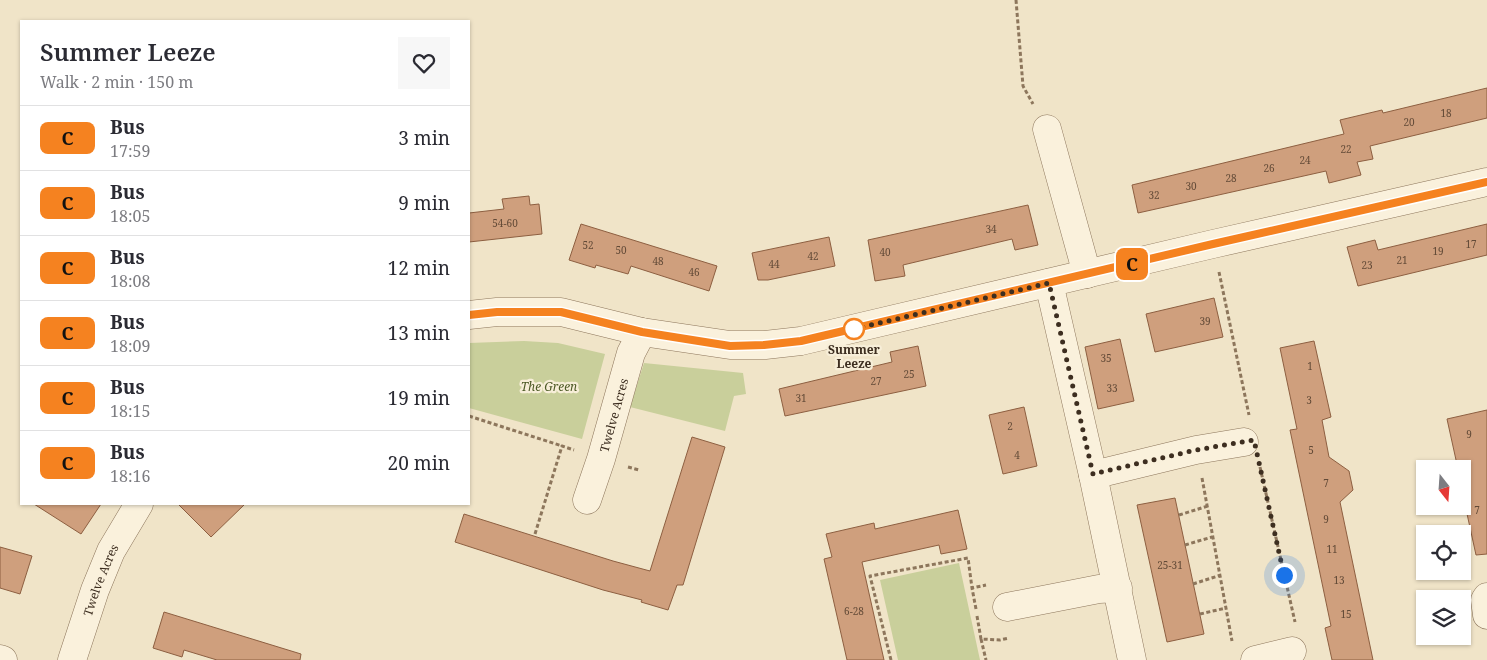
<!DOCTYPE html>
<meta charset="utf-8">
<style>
:root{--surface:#fff;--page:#f7f7f7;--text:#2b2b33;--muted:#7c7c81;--line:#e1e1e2}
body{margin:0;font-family:"Noto Serif",serif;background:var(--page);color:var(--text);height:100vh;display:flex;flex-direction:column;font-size:19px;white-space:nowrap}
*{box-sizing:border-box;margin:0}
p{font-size:16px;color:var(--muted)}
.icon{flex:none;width:28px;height:28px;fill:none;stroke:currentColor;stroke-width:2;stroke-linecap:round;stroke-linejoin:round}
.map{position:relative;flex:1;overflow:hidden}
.panel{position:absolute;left:20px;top:20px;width:450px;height:485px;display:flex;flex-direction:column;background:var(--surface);border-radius:0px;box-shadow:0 1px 4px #0004}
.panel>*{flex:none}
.badge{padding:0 10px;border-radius:8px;font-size:18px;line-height:32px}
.needle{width:32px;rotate:163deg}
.buttons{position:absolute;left:1416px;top:460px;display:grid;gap:10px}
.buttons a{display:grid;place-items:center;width:55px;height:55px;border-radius:0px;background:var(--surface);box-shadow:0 1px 4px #0004;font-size:25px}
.you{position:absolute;width:25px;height:25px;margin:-12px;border:4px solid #fff;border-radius:50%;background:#1a73e8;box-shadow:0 0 0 8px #1a73e833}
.map>.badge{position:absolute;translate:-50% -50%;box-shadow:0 0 0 2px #fff}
.round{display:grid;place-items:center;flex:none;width:52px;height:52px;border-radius:0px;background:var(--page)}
.headline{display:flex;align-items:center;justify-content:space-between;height:85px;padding:0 20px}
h1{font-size:24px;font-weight:600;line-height:38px}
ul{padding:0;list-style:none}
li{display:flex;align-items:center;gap:15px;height:65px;padding:0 20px;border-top:1px solid var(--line)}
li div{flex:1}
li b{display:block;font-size:19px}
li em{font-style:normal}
li .badge{min-width:55px;font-weight:700;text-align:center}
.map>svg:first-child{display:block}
.green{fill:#c9cf9b}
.building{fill:#cf9f7d;stroke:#8d5f41}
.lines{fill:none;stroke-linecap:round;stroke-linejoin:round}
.minor-casing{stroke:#8d765c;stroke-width:29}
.path{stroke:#8d765c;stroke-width:3;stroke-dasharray:4 2.5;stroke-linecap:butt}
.minor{stroke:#faf1dc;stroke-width:28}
.line-casing{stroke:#fff;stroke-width:11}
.line{stroke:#f58220;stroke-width:8}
.walk{stroke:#3d2e20;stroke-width:5;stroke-dasharray:0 9}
.stop-dot{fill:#fff;stroke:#f58220;stroke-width:2.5}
.labels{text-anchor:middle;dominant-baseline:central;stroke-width:4.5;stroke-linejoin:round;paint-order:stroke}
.number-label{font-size:10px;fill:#624a37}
.stop-label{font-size:12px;font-weight:bold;fill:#3d2e20;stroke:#f7eed8}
.park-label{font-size:12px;font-style:italic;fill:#4d5a26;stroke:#f7eed8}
.street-label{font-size:12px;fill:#3d2e20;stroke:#f7eed8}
</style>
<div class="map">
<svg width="1487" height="660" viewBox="0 0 1487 660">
<rect width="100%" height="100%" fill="#f0e4c8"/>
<path class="green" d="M 524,341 L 558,343 L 605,354 L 582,439 L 469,408 L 469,343 Z
M 644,363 L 743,373 L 746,394 L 734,396 L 725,431 L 630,407 Z
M 959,563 L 980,660 L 898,660 L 880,580 Z"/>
<path class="building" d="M 1487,88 L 1487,118 L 1370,146 L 1373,159 L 1357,162 L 1361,175 L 1329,183 L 1326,171 L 1138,213 L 1132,185 L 1344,134 L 1340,120 L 1382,110 L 1383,113 Z
M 529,196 L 530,205 L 539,204 L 542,234 L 469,242 L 469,213 L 504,209 L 502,199 Z
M 1028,205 L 1038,245 L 1015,250 L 1012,239 L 903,265 L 905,276 L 875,281 L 868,240 Z
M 581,224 L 717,266 L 709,291 L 631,266 L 628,274 L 596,265 L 595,268 L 569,260 Z
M 1487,224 L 1487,255 L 1358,286 L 1347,247 L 1375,240 L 1378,250 Z
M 829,237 L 835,266 L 768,280 L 758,280 L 752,253 Z
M 1214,298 L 1223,337 L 1155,352 L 1146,314 Z
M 1120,339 L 1134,401 L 1098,409 L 1085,347 Z
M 1314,341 L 1331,417 L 1322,420 L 1329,457 L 1349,471 L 1353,490 L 1340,502 L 1373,660 L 1332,660 L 1325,628 L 1331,626 L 1290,430 L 1297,429 L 1280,348 Z
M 918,346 L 926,386 L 785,416 L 779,389 L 892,362 L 890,352 Z
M 1024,407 L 1037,466 L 1003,474 L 989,415 Z
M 1487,410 L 1487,554 L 1476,555 L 1462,491 L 1462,469 L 1458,469 L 1447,419 Z
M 692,437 L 725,447 L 683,585 L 677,585 L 668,610 L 641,602 L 642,600 L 603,590 L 455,542 L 464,514 L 613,561 L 650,571 Z
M 1175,498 L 1204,634 L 1167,642 L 1137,505 Z
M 34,504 L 101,504 L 81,534 Z
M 178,504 L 245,504 L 211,537 Z
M 958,510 L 967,549 L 941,554 L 939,545 L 862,562 L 884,660 L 847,660 L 824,559 L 832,557 L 826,534 L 874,523 L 875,529 Z
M 0,547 L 32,556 L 20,594 L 0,588 Z
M 164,612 L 301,654 L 300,660 L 217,660 L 184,650 L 182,657 L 153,648 Z"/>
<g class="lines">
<defs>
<g id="minor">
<path d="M 1047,129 L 1087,274"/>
<path d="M 1049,283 L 1093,475 L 1132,660"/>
<path d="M 469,315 L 497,312 L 561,312 L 642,332 L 730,345 L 765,345 L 801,341 L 1213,244 L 1487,182"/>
<path d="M 1093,475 L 1196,450 L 1244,442"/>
<path id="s1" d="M 587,500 L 601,459 L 631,353 L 642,332"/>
<path d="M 1487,597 L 1485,600 L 1487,615"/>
<path d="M 1007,607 L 1099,589 L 1118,588"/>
<path d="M 0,659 L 3,660"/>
<path id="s2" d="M 72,660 L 95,590 L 111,551 L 139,504"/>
<path d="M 1255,660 L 1292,651"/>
</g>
</defs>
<use href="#minor" class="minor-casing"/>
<path class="path" d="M 1016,0 L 1023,86 L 1033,104
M 1219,272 L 1249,415
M 469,416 L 562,446
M 628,467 L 639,470
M 1260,467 L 1295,622
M 1202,478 L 1232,641
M 1179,515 L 1208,506
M 535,534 L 562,446 L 574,450
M 1185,545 L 1212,537
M 1193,584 L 1221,575
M 976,609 L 972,588 L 986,585
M 1200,614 L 1226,608
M 977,616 L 981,639 L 1000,640 L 1009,638
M 981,639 L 986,660
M 891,660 L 870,576 L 968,558 L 972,588"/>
<use href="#minor" class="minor"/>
</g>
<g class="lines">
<defs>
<path id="line" d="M 469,315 L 497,312 L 561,312 L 642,332 L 730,346 L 764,345 L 801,341 L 1213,244 L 1487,182"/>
</defs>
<use href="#line" class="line-casing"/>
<use href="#line" class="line"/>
<path class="walk" d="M 854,329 L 1049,283 L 1093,474 L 1196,450 L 1254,440 L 1284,575"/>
</g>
<circle class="stop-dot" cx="854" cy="329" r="10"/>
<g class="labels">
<g class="number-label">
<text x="1446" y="113">18</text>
<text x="1409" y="122">20</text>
<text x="1346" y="149">22</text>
<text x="1305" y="160">24</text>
<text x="1269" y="168">26</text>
<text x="1231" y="178">28</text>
<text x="1191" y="186">30</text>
<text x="1154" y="195">32</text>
<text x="505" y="223">54-60</text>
<text x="991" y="229">34</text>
<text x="1471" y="244">17</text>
<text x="588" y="245">52</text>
<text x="621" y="250">50</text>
<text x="1438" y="251">19</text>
<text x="885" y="252">40</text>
<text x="813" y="256">42</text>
<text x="1402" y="260">21</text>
<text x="658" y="261">48</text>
<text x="774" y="264">44</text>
<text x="1367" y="265">23</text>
<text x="694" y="272">46</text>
<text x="1205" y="321">39</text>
<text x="1106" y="358">35</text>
<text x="1310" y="366">1</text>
<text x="909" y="374">25</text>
<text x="876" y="381">27</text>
<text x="1112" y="388">33</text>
<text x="801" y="398">31</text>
<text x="1309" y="400">3</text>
<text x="1010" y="426">2</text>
<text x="1469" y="434">9</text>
<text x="1311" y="450">5</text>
<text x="1017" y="455">4</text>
<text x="1326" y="483">7</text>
<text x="1477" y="510">7</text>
<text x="1326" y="519">9</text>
<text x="1332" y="549">11</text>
<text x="1170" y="565">25-31</text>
<text x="1339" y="580">13</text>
<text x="854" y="611">6-28</text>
<text x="1346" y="614">15</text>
</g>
<g class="stop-label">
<text x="854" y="349">Summer<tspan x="854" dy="14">Leeze</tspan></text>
</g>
<g class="park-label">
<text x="549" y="386">The Green</text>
</g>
<g class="street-label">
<text stroke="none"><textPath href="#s1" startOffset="89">Twelve Acres</textPath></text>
<text stroke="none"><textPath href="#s2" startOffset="85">Twelve Acres</textPath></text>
</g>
</g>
</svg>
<div class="buttons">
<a><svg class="needle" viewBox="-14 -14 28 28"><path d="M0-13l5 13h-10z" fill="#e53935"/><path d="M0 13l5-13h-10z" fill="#7c7c81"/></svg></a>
<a><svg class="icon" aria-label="locate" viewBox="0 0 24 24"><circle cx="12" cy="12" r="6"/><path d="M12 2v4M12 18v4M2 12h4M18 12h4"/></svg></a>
<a><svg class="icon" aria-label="layers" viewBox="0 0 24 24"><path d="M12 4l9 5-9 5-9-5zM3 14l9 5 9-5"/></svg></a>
</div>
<div class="you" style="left:1284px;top:575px"></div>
<b class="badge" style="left:1132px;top:264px;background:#f58220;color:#111">C</b>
<section class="panel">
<div class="headline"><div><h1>Summer Leeze</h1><p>Walk · 2 min · 150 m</p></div><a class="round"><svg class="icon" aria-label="heart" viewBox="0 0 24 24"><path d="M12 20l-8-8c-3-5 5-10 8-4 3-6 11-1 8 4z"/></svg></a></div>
<ul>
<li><span class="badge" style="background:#f58220;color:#111">C</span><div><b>Bus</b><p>17:59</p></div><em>3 min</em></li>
<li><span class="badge" style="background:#f58220;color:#111">C</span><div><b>Bus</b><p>18:05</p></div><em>9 min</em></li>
<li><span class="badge" style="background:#f58220;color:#111">C</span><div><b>Bus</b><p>18:08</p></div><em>12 min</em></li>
<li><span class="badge" style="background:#f58220;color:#111">C</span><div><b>Bus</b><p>18:09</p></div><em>13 min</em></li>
<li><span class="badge" style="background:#f58220;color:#111">C</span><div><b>Bus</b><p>18:15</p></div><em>19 min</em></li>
<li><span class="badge" style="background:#f58220;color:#111">C</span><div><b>Bus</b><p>18:16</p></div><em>20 min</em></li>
</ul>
</section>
</div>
